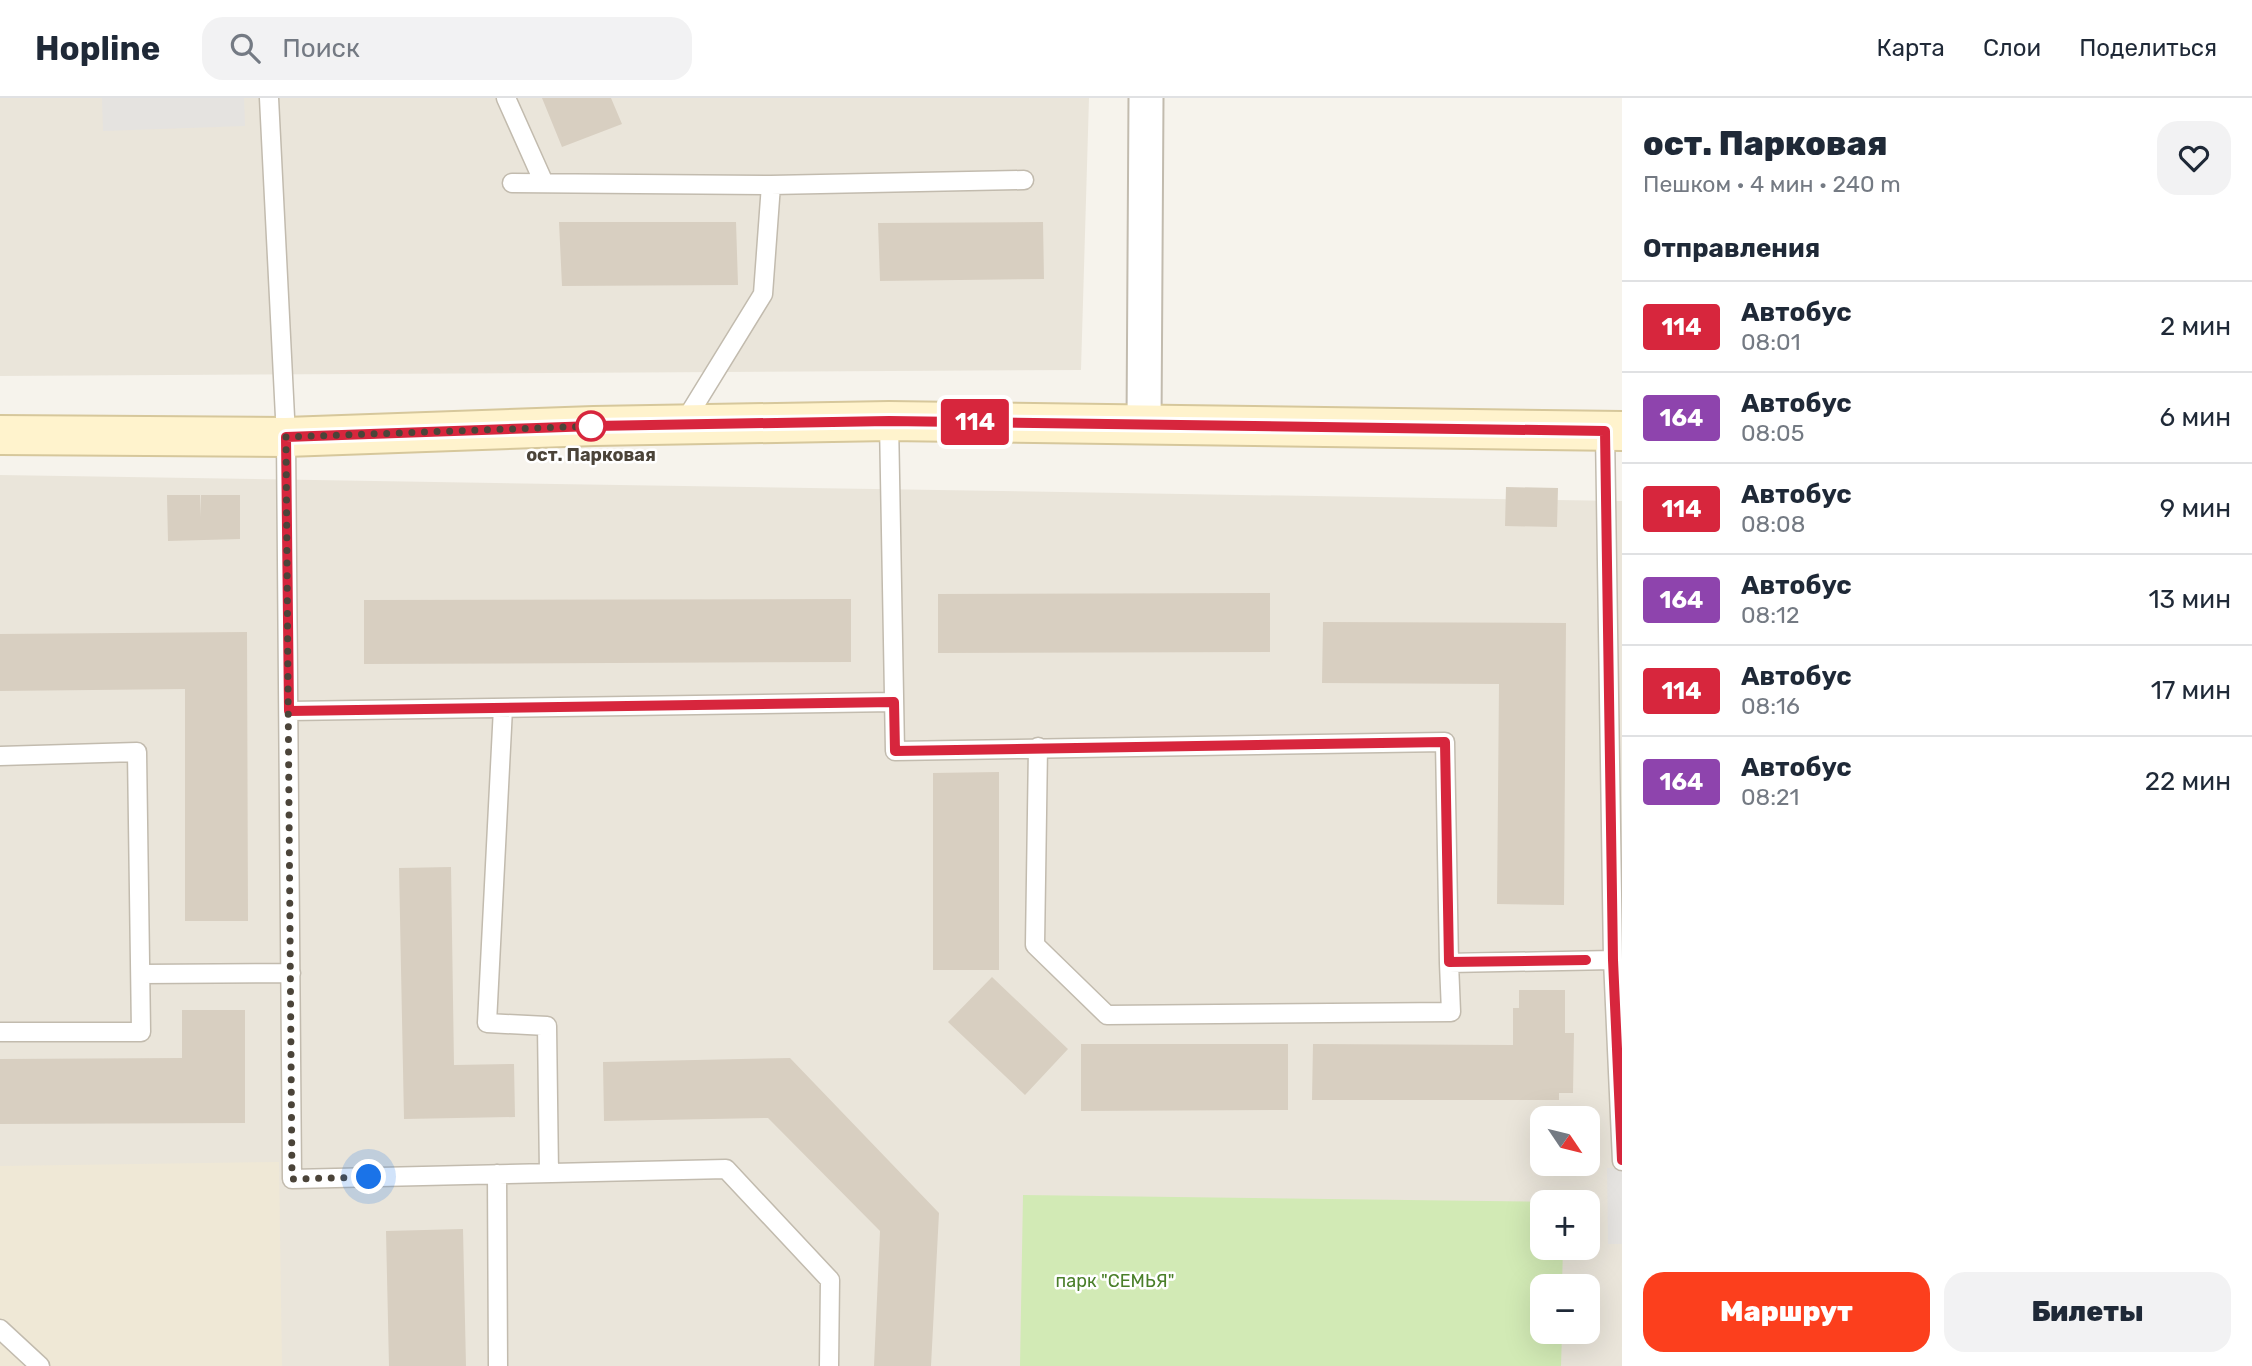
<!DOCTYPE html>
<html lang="ru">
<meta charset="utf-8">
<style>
:root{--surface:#fff;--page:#f2f2f3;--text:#1f2937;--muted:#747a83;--line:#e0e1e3;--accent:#fc3f1d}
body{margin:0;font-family:Rubik,sans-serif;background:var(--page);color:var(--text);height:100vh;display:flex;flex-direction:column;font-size:26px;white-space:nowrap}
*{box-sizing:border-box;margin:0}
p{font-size:23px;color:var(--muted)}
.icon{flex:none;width:38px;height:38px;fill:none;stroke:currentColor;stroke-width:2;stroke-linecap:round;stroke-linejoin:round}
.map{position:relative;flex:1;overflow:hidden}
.drawer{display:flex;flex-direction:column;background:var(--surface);width:630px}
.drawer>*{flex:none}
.badge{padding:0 14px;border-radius:5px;font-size:24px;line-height:46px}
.needle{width:46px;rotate:125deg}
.fabs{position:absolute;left:1530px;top:1008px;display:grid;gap:14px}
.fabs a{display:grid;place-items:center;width:70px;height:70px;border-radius:14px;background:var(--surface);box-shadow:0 7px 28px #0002;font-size:35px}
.you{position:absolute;width:35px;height:35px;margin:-18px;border:5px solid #fff;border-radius:50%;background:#1a73e8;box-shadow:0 0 0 10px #1a73e833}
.map>.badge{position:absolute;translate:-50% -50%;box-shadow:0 0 0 4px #fff}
h2{padding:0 21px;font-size:26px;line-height:63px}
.round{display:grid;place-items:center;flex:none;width:74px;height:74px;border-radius:21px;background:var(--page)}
.head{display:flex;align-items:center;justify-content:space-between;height:119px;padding:0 21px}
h1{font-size:33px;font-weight:800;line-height:52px}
.action{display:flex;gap:14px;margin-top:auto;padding:14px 21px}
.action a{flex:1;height:80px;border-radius:21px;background:var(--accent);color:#fff;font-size:28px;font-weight:800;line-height:80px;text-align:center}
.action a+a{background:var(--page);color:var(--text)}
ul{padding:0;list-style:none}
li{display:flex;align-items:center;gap:21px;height:91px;padding:0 21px;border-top:2px solid var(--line)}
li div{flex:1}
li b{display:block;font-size:26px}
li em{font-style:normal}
li .badge{min-width:77px;font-weight:700;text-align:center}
header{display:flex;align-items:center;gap:42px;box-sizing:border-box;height:98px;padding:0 35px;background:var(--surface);border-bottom:2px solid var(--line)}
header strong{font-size:33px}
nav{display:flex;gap:38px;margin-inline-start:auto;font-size:24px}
.search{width:490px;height:63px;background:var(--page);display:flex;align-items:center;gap:18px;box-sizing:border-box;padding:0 24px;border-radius:21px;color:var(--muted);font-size:26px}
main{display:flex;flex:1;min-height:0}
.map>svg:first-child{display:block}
.residential{fill:#eae5da;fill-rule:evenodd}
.education{fill:#efe8d6}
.green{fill:#d2eab5}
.parking{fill:#e5e3e0}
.building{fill:#d8cfc1}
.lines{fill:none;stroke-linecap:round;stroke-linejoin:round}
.lane-casing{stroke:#c2bbae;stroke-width:21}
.street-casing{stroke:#c2bbae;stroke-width:37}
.secondary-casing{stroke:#d6c79b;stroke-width:42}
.lane{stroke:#fff;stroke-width:18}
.street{stroke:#fff;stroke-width:33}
.secondary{stroke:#fff3cd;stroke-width:38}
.line-casing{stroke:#fff;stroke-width:16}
.line{stroke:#d7263d;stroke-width:10}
.walk{stroke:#4b4439;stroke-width:7;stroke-dasharray:0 12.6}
.stop-dot{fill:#fff;stroke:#d7263d;stroke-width:3.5}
.labels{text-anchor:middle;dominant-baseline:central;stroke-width:5;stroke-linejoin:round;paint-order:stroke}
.stop-label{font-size:18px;font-weight:bold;fill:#4b4439;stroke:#fff}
.park-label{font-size:18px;fill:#4a7f2a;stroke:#fff}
</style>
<header>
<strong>Hopline</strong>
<div class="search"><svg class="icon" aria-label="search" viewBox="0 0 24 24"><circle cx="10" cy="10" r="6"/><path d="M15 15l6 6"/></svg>Поиск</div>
<nav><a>Карта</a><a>Слои</a><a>Поделиться</a></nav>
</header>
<main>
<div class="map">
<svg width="1622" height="1268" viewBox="0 0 1622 1268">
<rect width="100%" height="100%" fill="#f6f3ec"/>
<path class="residential" d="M 0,0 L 1089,0 L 1081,272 L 0,278 Z
M 0,377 L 1622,403 L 1622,1268 L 0,1268 ZM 1542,1020 L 1587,1020 L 1587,1066 L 1542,1066 ZM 1542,1104 L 1587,1104 L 1587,1150 L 1542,1150 ZM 1542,1188 L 1587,1188 L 1587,1234 L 1542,1234 Z"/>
<path class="education" d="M 279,1064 L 282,1268 L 0,1268 L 0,1068 Z"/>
<path class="green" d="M 1023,1097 L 1557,1104 L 1542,1104 L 1542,1150 L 1563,1150 L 1562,1188 L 1542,1188 L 1542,1234 L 1562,1234 L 1561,1268 L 1020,1268 Z"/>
<path class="parking" d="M 102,0 L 244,0 L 245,28 L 103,33 Z
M 1622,1069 L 1622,1146 L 1608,1146 L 1607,1070 Z"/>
<path class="building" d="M 542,0 L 611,0 L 622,26 L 562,49 Z
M 559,124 L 736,124 L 738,187 L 562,188 Z
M 1043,124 L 1044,181 L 880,183 L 878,125 Z
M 1506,389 L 1558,390 L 1557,429 L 1505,428 Z
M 167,397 L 200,397 L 200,419 L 201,397 L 240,397 L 240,441 L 168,443 Z
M 1270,495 L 1270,554 L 938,555 L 938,496 Z
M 851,501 L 851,564 L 364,566 L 364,502 Z
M 1323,524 L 1566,525 L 1564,807 L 1497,806 L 1499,586 L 1322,585 Z
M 247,534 L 248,823 L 185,823 L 185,591 L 0,593 L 0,536 Z
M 999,674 L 999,872 L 933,872 L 933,675 Z
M 451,769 L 454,967 L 514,966 L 515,1019 L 404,1021 L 399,770 Z
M 992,879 L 1068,951 L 1025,997 L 948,924 Z
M 1519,892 L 1565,892 L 1565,935 L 1574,935 L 1573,995 L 1559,995 L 1559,1002 L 1312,1002 L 1313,946 L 1513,947 L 1513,910 L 1519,910 Z
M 182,912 L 245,912 L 245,1025 L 0,1026 L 0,961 L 182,960 Z
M 1081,946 L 1288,946 L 1288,1012 L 1081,1013 Z
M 790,960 L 939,1115 L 931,1268 L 874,1268 L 880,1133 L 768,1020 L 604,1023 L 603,964 Z
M 463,1131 L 466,1268 L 389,1268 L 386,1133 Z"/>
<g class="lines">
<defs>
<path id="lane" d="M 269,0 L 286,339 L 292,1081 L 726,1071 L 830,1182 L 829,1268
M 506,0 L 544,85
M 512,85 L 771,87 L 763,196 L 683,326
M 771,87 L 1024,82
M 889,323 L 895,653 L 1445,644 L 1449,865 L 1613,862 L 1605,333
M 503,610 L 487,925 L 547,928 L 549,1075
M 289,613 L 894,604
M 1038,649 L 1035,847 L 1107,917 L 1451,914 L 1449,865
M 0,658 L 137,654 L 141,934 L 0,934
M 1613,862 L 1622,1063
M 141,876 L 291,875
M 497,1076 L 498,1268
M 0,1231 L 40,1268"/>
<path id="street" d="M 1144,327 L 1146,0"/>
<path id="secondary" d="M 0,337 L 286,339 L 594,328 L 889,323 L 1622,333"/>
</defs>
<use href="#lane" class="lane-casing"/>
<use href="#street" class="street-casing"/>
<use href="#secondary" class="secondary-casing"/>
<use href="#lane" class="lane"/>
<use href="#street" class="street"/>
<use href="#secondary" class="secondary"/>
</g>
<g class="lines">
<defs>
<path id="line" d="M 1586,862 L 1449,864 L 1445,644 L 895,653 L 894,604 L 289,613 L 286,339 L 594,328 L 889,323 L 1605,333 L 1613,862 L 1622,1062"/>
</defs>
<use href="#line" class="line-casing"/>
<use href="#line" class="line"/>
<path class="walk" d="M 369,1079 L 292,1081 L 286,339 L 594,328 L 591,328"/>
</g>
<circle class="stop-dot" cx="591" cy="328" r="14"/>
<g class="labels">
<g class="stop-label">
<text x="591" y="357">ост. Парковая</text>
</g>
<g class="park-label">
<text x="1115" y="1183">парк "СЕМЬЯ"</text>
</g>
</g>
</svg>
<div class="fabs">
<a><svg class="needle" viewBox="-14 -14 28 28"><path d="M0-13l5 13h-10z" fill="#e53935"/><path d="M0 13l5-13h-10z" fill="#747a83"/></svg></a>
<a>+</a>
<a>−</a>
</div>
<div class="you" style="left:369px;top:1079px"></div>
<b class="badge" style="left:975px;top:324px;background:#d7263d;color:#fff">114</b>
</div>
<section class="drawer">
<div class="head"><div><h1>ост. Парковая</h1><p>Пешком · 4 мин · 240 m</p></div><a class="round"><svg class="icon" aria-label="heart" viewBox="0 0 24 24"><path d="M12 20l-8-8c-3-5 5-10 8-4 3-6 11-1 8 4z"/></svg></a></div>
<h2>Отправления</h2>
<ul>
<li><span class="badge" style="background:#d7263d;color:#fff">114</span><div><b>Автобус</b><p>08:01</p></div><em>2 мин</em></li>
<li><span class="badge" style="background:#8e44ad;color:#fff">164</span><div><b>Автобус</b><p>08:05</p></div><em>6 мин</em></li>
<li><span class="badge" style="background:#d7263d;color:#fff">114</span><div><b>Автобус</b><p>08:08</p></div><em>9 мин</em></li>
<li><span class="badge" style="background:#8e44ad;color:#fff">164</span><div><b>Автобус</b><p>08:12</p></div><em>13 мин</em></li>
<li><span class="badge" style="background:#d7263d;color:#fff">114</span><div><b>Автобус</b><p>08:16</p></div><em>17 мин</em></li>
<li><span class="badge" style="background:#8e44ad;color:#fff">164</span><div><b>Автобус</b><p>08:21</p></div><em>22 мин</em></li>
</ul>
<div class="action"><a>Маршрут</a><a>Билеты</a></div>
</section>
</main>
